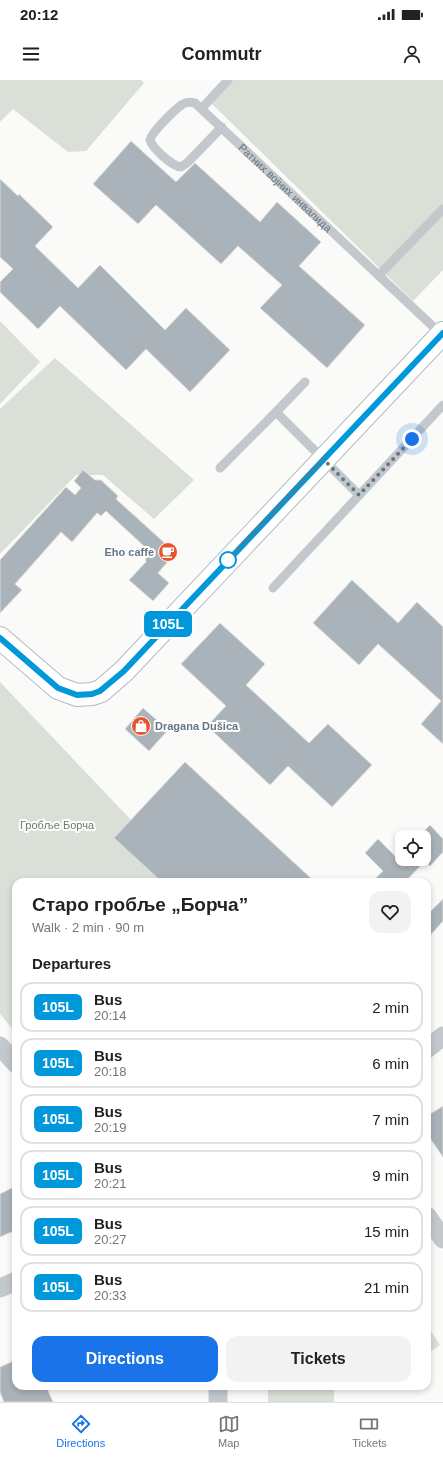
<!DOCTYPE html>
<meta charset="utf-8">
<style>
:root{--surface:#fff;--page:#f2f2f2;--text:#222;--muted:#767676;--line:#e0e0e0;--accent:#1a73e8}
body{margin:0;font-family:Arial,sans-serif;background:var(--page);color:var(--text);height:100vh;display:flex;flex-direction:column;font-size:15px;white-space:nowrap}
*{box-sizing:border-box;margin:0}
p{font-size:13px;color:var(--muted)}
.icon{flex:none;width:22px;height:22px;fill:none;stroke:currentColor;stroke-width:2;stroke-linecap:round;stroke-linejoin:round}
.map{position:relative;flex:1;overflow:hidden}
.sheet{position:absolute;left:12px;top:798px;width:419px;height:512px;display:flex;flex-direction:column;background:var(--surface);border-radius:12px;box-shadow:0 2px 6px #0003}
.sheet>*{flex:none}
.badge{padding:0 8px;border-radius:6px;font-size:14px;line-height:26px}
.controls{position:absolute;left:395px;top:750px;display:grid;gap:8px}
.controls a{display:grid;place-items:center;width:36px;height:36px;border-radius:8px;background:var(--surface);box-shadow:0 2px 6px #0003;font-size:20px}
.you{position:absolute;width:20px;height:20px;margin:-10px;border:3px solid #fff;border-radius:50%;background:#1a73e8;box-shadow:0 0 0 6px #1a73e833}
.map>.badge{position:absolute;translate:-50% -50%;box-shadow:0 0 0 2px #fff}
h2{padding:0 20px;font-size:15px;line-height:36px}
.round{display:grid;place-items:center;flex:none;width:42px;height:42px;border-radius:12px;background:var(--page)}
.head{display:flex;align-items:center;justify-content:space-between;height:68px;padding:0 20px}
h1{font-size:19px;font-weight:800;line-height:30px}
.primary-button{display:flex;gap:8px;margin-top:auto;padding:8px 20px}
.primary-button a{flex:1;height:46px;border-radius:12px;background:var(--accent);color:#fff;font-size:16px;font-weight:800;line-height:46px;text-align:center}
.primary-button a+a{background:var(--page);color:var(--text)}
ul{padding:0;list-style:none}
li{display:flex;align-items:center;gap:12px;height:50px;margin:0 8px 6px;padding:0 12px;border:2px solid var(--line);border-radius:12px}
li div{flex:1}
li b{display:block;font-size:15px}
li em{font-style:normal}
li .badge{min-width:44px;font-weight:700;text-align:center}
.status{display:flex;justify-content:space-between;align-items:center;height:28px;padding:0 20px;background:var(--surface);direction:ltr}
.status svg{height:11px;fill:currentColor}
header{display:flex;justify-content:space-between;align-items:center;height:52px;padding:0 20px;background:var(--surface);font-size:18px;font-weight:800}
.tab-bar{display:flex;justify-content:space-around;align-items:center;height:56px;border-top:1px solid var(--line);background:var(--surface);font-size:11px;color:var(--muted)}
.tab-bar a{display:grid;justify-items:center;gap:2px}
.tab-bar .current{color:var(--accent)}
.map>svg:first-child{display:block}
.green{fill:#dadfd7}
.building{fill:#aab3b9;stroke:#dcdcda}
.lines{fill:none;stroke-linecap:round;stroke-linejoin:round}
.secondary-casing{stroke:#b3babf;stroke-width:24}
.lane{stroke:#c3c8cc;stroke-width:9}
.street{stroke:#c3c8cc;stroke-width:19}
.secondary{stroke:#fff;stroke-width:22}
.line-casing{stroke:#fff;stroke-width:9}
.line{stroke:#0098da;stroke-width:6}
.walk{stroke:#657683;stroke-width:4;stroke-dasharray:0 7.2}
.stop-dot{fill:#fff;stroke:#0098da;stroke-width:2}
.labels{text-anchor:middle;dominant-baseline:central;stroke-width:4;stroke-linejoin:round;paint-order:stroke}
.street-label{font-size:11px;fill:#657683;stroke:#fff}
.poi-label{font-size:11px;font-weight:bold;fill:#657683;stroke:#fff;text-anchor:end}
.park-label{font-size:11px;fill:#687a64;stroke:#fff}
</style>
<div class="status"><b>20:12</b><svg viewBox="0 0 49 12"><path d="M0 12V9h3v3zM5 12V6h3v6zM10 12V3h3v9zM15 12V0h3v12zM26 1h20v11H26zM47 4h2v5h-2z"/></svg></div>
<header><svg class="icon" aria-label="menu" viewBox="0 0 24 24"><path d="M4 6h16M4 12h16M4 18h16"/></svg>Commutr<svg class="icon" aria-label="person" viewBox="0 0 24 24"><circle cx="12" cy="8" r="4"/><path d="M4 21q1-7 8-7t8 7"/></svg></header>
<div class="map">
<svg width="443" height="1322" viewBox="0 0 443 1322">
<rect width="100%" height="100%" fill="#fafaf8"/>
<path class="green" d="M 0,0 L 141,0 L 144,3 L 86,71 L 68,72 L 13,29 L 0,42 Z
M 228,0 L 443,0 L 443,190 L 413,221 L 209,21 Z
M 0,241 L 40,282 L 0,324 Z
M 55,278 L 194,400 L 154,439 L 103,395 L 76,395 L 0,474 L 0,329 Z
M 0,602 L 131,740 L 162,802 L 16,802 L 16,953 L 0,934 Z
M 427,1245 L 440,1265 L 427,1274 Z
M 268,1306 L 334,1306 L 334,1322 L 268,1322 Z"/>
<path class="building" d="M 131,61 L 176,102 L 195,83 L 260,142 L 277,122 L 321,162 L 299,186 L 365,245 L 327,288 L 260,228 L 282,205 L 238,166 L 221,184 L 156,125 L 138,144 L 93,104 Z
M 0,99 L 18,116 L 19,114 L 53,147 L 35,166 L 78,208 L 100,185 L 165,250 L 186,228 L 230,270 L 190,312 L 146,269 L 126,290 L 60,226 L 38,249 L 0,212 L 0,202 L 13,189 L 0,177 Z
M 83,390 L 95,400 L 101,400 L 118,416 L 116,419 L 169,467 L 170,479 L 158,493 L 169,503 L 153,521 L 129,500 L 146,482 L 145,467 L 106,431 L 101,436 L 97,433 L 72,462 L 61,452 L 15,504 L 22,510 L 0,533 L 0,480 L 66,407 L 75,415 L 81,408 L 74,401 Z
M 352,500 L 398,543 L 417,522 L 443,547 L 443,664 L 421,644 L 441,621 L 378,564 L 359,585 L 313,543 Z
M 220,543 L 265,584 L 246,605 L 309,663 L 328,644 L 372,685 L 332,727 L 288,686 L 270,705 L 207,646 L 226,626 L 181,584 Z
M 143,628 L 168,650 L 149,671 L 125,649 Z
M 185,682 L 315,802 L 162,802 L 114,758 Z
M 430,745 L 443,759 L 443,772 L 430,786 L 425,781 L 405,802 L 372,802 L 383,791 L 365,773 L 378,759 L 397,778 L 402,773 L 402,779 L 424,779 L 424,757 L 418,757 Z
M 443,819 L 443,841 L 427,859 L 427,835 Z
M 443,1026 L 443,1077 L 427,1054 L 427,1036 Z
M 16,1106 L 16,1150 L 0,1157 L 0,1114 Z
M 16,1280 L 16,1306 L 46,1306 L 53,1322 L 4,1322 L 0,1312 L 0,1287 Z"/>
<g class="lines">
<defs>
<path id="secondary" d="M 0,558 L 58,608 L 77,615 L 92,614 L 101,611 L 124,591 L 443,253"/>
</defs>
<use href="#secondary" class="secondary-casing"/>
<g class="lane">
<path d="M 202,28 L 228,0"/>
<path id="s1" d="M 222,47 L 187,83 L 181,87 C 172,86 153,69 150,60 C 151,53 176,28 183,24 C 186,22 191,22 195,23 L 442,255"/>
<path d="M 379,195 L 443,129"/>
<path d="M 305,302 L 276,332 L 359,415"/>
<path d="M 220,388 L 276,332"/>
<path d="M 273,508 L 443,325"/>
</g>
<path class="street" d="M 0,966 L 16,984
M 427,969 L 443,956
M 427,1136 L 443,1159
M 0,1208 L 16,1201
M 218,1322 L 218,1306"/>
<use href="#secondary" class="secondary"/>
</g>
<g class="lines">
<defs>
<path id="line" d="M 0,558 L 58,608 L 77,615 L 92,614 L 100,611 L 124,591 L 443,253"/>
</defs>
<use href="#line" class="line-casing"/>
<use href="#line" class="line"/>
<path class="walk" d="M 228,480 L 226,482 L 323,379 L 359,415 L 412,359"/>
</g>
<defs>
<symbol id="cafe-disc" viewBox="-11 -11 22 22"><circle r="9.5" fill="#e4572e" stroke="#fff"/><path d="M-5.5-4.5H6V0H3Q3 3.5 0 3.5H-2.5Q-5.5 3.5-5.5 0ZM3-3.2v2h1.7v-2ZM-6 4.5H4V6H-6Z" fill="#fff"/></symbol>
<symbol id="shop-disc" viewBox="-11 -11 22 22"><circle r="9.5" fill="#e4572e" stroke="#fff"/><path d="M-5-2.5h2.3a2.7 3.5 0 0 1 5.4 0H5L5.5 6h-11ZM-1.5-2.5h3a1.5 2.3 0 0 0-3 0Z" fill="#fff"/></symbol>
</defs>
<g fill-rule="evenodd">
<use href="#cafe-disc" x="157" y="461" width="22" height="22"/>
<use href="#shop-disc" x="130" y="635" width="22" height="22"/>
</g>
<circle class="stop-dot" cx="228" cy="480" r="8"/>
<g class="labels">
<g class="street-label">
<text stroke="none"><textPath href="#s1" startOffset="285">Ратних војних инвалида</textPath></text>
</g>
<g class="poi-label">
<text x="154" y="472">Eho caffe</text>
<text x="155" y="646" text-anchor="start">Dragana Dušica</text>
</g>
<g class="park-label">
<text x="57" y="745">Гробље Борча</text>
</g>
</g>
</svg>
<div class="controls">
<a><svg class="icon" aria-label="locate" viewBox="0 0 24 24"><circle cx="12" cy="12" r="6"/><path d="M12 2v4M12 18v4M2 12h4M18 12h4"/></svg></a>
</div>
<div class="you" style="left:412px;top:359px"></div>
<b class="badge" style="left:168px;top:544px;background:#0098da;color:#fff">105L</b>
<section class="sheet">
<div class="head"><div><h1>Старо гробље „Борча”</h1><p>Walk · 2 min · 90 m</p></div><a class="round"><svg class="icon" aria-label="heart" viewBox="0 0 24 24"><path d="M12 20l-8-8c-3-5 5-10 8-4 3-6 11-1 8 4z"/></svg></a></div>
<h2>Departures</h2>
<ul>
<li><span class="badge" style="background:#0098da;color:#fff">105L</span><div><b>Bus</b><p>20:14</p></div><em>2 min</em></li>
<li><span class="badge" style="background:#0098da;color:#fff">105L</span><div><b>Bus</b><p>20:18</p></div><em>6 min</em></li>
<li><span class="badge" style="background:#0098da;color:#fff">105L</span><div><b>Bus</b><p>20:19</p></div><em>7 min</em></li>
<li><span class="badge" style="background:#0098da;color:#fff">105L</span><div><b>Bus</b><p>20:21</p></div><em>9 min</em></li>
<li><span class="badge" style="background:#0098da;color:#fff">105L</span><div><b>Bus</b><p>20:27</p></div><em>15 min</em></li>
<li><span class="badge" style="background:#0098da;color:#fff">105L</span><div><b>Bus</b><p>20:33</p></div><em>21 min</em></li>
</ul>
<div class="primary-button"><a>Directions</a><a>Tickets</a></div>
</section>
</div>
<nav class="tab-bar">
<a class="current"><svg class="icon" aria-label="directions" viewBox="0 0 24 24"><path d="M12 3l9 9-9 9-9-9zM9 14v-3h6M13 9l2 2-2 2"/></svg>Directions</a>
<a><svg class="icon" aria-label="map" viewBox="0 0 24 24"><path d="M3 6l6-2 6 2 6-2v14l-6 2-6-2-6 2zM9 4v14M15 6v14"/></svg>Map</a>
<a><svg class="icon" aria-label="tickets" viewBox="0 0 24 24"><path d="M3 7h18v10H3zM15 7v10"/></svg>Tickets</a>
</nav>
